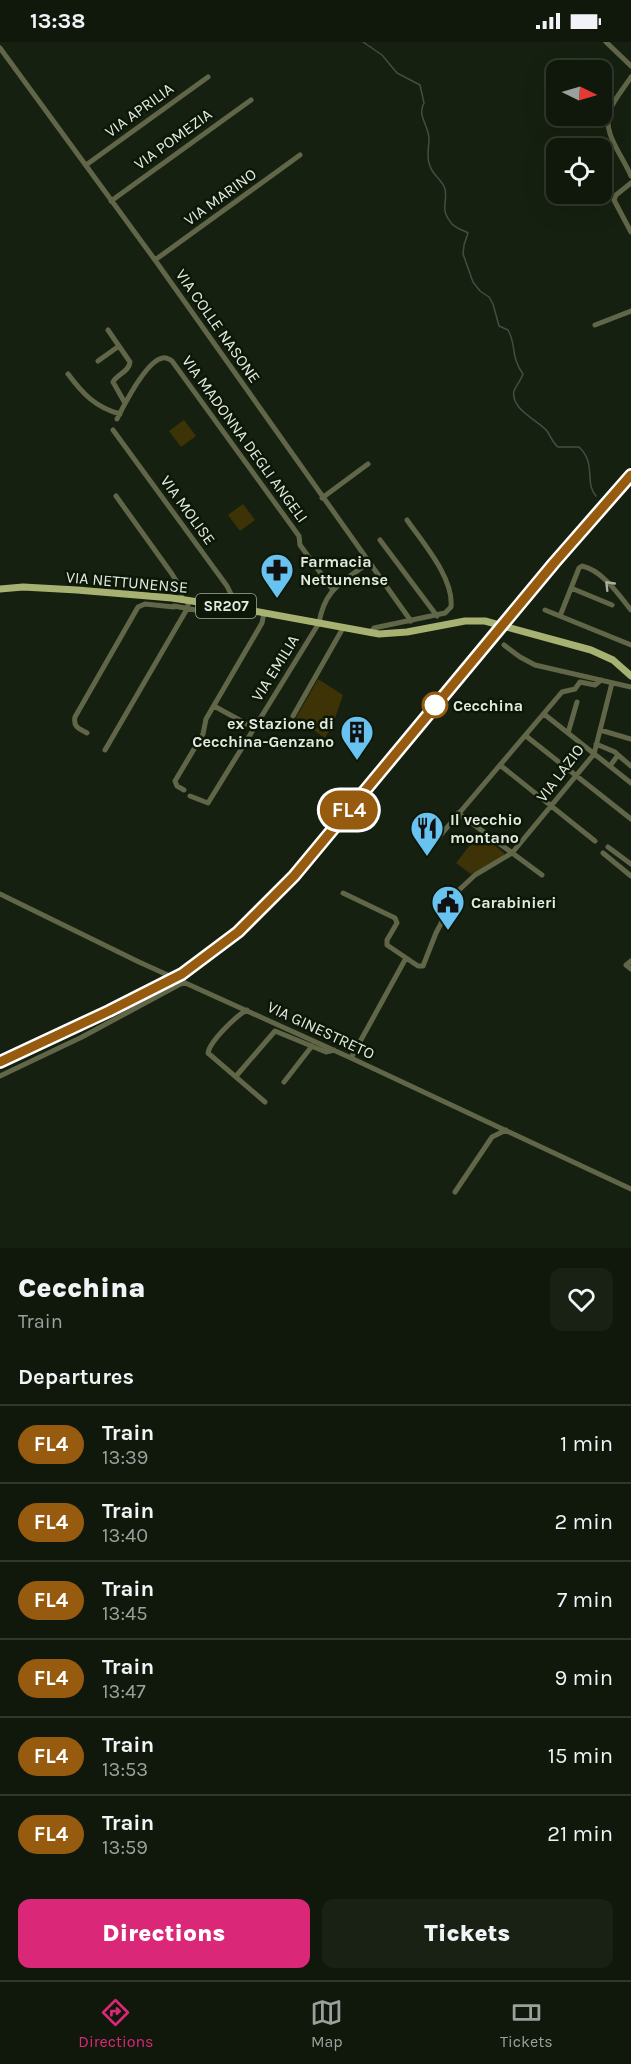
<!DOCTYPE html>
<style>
:root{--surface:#10180c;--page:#192115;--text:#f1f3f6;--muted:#9ca09d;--line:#30372d;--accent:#db2777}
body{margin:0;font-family:Karla,sans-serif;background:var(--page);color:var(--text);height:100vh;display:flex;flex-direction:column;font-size:22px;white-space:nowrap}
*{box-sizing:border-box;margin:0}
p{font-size:20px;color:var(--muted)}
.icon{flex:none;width:33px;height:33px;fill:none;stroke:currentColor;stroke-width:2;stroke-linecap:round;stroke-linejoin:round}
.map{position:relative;height:1206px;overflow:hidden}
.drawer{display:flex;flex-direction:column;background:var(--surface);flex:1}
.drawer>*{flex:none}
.badge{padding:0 12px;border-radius:20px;font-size:21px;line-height:39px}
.needle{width:39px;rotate:95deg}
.tools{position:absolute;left:546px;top:18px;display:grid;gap:12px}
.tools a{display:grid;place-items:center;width:66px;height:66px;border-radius:12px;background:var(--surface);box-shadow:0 6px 24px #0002,0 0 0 2px var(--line);font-size:30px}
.map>.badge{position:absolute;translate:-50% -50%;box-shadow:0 0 0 3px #fff}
h2{padding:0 18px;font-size:22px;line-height:54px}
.round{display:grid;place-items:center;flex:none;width:63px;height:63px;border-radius:12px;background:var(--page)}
.summary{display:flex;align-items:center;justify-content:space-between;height:102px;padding:0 18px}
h1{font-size:28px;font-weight:800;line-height:45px}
.primary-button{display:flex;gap:12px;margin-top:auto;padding:12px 18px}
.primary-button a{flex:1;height:69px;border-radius:12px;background:var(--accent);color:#fff;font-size:24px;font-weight:800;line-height:69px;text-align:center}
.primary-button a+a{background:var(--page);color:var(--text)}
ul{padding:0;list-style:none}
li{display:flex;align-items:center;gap:18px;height:78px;padding:0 18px;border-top:2px solid var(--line)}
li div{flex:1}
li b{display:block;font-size:22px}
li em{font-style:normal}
li .badge{min-width:66px;font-weight:700;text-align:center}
.status{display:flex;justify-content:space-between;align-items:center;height:42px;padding:0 30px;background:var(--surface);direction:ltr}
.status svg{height:16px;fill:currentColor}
.dock{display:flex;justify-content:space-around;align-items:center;height:84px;border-top:2px solid var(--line);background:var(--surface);font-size:16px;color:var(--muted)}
.dock a{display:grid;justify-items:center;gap:3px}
.dock .on{color:var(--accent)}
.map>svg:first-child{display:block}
.park{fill:#3d3307}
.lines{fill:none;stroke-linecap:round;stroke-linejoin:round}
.stream{stroke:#454c47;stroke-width:1.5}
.minor{stroke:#616648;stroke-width:5}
.major{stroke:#a7b172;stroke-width:7}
.rail{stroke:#9da599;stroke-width:1.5;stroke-dasharray:8 8;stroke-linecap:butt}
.oneway{stroke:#a8af9c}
.line-casing{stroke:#fff;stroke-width:14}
.line{stroke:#965b0e;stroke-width:9}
.stop-dot{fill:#fff;stroke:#965b0e;stroke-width:3}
.labels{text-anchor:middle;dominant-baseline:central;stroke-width:5;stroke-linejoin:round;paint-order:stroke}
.shield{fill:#0d1708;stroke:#a3ab9f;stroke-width:1.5}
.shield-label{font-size:15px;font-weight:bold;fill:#e3ebe0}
.street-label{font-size:16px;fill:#e3ebe0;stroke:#0d1708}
.poi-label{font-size:16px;font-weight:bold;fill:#e3ebe0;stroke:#0d1708;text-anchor:start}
.stop-label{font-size:16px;font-weight:bold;fill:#e3ebe0;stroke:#0d1708;text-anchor:start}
</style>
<div class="status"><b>13:38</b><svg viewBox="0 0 49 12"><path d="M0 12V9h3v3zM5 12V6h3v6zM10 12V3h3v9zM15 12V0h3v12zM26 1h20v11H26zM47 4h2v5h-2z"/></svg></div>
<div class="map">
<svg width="631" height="1206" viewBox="0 0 631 1206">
<rect width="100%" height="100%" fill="#162010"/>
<path class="park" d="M 184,378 L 196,394 L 181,405 L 169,389 Z
M 243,462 L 255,478 L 240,489 L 228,473 Z
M 318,637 L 343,653 L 333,682 L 325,696 L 296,676 Z
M 479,791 L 504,811 L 504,814 L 471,832 L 456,821 Z"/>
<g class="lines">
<path class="stream" d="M 363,0 L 382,13 L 397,31 L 420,43 L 424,61 C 417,74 428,82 429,96 C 429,106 426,115 430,124 C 433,134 442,137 445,147 C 448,162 439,166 452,182 C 457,187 463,188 468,191 L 464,203 L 463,212 L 473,240 L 480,249 L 489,255 L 493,262 L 499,284 L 508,288 C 517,304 510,314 523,332 C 521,338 516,344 514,349 C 510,367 539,379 547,389 C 551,395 552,400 558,405 L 579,405 C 597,422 584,441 596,454"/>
<path class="minor" d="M 606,0 L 631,24
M 0,6 L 155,218 L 411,579
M 631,35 C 624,46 615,56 610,68 C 601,90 623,114 631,134
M 86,123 L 208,35
M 631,141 L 616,153 L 614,158 L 631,190
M 111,159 L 251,58
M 155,218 L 300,113
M 595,283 L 631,269
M 108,288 L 130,320 C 129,330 117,332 113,340 L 125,361
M 98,319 L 119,304
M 68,332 C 83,352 95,365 120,372
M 117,377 C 124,363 147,318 163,316 C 166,315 169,317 172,319 L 299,494 L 300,503 L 333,548
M 113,388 L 227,544 L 238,566
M 116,454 L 172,532 L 180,545 L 182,557
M 322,456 L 368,422
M 380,498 L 437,574
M 571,546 L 612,563
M 174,564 L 201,569 L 206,561
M 545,568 L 631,603
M 560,574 L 579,526 L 582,524 C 602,528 619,553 631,568
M 370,591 L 374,586 L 445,571 L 451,565 C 454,536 423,501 407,478
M 504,603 L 520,615 L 535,623 L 631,645
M 214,664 L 254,686
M 544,672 L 631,741
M 293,674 L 343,586
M 600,688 L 631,697
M 87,691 C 79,687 73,685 75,675 L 138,565 L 145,562 L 174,565
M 568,691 L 577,660
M 526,694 L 631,777
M 596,702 L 615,710 L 618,713 L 610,724
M 105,708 L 187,567 L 189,558
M 618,713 L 631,724
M 500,723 L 595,799
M 184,748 L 177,744 L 175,739 L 203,692 L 206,677 L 262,581 L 264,571
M 190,754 L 208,761 L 319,581 C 325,546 342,541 368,521
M 458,771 L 542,833
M 433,802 L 562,650 L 575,647 L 580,640 L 595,643 L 601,638
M 608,805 L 631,822
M 603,811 L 631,834
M 343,851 L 395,876 L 397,881 L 387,898 L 387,903 L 418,924 L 423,924 L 436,891 L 458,849 L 475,833 L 512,811 L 594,712 L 612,641
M 0,852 L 139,920 L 351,1016 L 631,1147
M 631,919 L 626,923 L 631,927
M 247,968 C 236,974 210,999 208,1011 L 265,1060
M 351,1016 L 406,916
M 237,1033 L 275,989 L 326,1010 L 334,1008
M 0,1034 L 82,995 L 184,940
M 284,1040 L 312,1004
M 455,1150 L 492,1095 L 506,1088"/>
<path class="major" d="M 0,547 L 23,545 L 77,548 L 172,556 L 238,566 L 379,592 L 407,590 L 465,579 L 485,579 L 591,608 L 613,618 L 631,634"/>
<path class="rail" d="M 0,1020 L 170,938 L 209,914 L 238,890 L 294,834 L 564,508 L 631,433"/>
</g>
<defs><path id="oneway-chevron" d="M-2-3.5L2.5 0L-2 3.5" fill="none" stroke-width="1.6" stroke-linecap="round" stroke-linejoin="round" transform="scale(1.5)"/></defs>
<use class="oneway" href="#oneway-chevron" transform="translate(609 543) rotate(-134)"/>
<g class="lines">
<defs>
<path id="line" d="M 0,1020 L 109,969 L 182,932 L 238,890 L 294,834 L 554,521 L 631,433"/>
</defs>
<use href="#line" class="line-casing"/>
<use href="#line" class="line"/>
</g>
<defs>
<symbol id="pharmacy-pin" viewBox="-11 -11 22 30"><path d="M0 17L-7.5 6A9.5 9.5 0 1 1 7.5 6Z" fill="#69c3f1" stroke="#0d1708"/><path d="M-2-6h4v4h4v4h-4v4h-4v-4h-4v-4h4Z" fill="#111"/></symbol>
<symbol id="building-pin" viewBox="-11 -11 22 30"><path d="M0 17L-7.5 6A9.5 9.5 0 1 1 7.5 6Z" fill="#69c3f1" stroke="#0d1708"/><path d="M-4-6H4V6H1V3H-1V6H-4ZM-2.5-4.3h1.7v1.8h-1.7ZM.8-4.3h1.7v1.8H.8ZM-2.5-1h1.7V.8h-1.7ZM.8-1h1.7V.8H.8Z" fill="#111"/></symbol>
<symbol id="restaurant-pin" viewBox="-11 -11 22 30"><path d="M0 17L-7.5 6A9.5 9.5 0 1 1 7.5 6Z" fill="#69c3f1" stroke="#0d1708"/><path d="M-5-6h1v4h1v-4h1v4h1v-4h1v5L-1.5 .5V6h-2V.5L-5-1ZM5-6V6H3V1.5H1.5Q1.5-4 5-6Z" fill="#111"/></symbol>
<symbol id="civic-pin" viewBox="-11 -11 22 30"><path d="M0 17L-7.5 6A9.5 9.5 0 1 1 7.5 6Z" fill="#69c3f1" stroke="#0d1708"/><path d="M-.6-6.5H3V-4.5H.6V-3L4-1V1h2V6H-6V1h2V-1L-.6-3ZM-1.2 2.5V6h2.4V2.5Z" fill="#111"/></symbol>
</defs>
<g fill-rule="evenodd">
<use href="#pharmacy-pin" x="258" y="509" width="38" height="52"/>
<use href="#building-pin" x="338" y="671" width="38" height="52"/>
<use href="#restaurant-pin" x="408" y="767" width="38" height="52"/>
<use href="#civic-pin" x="429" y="841" width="38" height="52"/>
</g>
<circle class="stop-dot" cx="435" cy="663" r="12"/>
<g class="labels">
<rect class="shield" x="196" y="552" width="60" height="24" rx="4.5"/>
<g class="shield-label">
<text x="226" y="564">SR207</text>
</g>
<g class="street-label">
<text transform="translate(139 68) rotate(-36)">VIA APRILIA</text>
<text transform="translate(173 97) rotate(-36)">VIA POMEZIA</text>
<text transform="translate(220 155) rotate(-36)">VIA MARINO</text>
<text transform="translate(218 284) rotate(55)">VIA COLLE NASONE</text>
<text transform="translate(245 397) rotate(54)">VIA MADONNA DEGLI ANGELI</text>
<text transform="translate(188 468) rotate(54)">VIA MOLISE</text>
<text transform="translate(127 540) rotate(5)">VIA NETTUNENSE</text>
<text transform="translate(275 626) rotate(-58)">VIA EMILIA</text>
<text transform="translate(560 731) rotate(-53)">VIA LAZIO</text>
<text transform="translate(321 988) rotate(25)">VIA GINESTRETO</text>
</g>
<g class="poi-label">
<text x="300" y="519">Farmacia<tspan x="300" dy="18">Nettunense</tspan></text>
<text x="334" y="681" text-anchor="end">ex Stazione di<tspan x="334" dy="18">Cecchina-Genzano</tspan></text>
<text x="450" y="777">Il vecchio<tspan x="450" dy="18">montano</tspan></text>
<text x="471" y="860">Carabinieri</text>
</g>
<g class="stop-label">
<text x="453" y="663">Cecchina</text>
</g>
</g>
</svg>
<div class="tools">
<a><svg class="needle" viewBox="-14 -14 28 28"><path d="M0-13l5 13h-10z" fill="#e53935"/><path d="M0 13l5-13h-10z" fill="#9ca09d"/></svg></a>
<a><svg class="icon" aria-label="locate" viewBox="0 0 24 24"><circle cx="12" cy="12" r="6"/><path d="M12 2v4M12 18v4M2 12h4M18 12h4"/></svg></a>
</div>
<b class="badge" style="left:349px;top:768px;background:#965b0e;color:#fff">FL4</b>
</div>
<section class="drawer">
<div class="summary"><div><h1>Cecchina</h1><p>Train</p></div><a class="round"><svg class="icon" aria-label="heart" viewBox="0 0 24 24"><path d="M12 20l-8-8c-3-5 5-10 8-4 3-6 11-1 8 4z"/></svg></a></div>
<h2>Departures</h2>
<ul>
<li><span class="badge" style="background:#965b0e;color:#fff">FL4</span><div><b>Train</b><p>13:39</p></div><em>1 min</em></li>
<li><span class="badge" style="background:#965b0e;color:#fff">FL4</span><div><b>Train</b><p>13:40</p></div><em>2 min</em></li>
<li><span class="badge" style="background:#965b0e;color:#fff">FL4</span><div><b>Train</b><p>13:45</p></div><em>7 min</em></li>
<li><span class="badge" style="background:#965b0e;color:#fff">FL4</span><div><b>Train</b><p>13:47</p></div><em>9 min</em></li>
<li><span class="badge" style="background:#965b0e;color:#fff">FL4</span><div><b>Train</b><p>13:53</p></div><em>15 min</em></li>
<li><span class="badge" style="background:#965b0e;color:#fff">FL4</span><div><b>Train</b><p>13:59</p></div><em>21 min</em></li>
</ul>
<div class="primary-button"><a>Directions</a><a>Tickets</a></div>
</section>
<nav class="dock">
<a class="on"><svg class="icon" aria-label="directions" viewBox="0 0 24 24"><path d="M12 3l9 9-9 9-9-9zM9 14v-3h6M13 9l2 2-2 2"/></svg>Directions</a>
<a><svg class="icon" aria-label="map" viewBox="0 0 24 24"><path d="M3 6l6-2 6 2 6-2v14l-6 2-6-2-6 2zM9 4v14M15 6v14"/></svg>Map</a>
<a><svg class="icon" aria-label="tickets" viewBox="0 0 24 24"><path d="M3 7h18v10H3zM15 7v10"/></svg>Tickets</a>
</nav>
